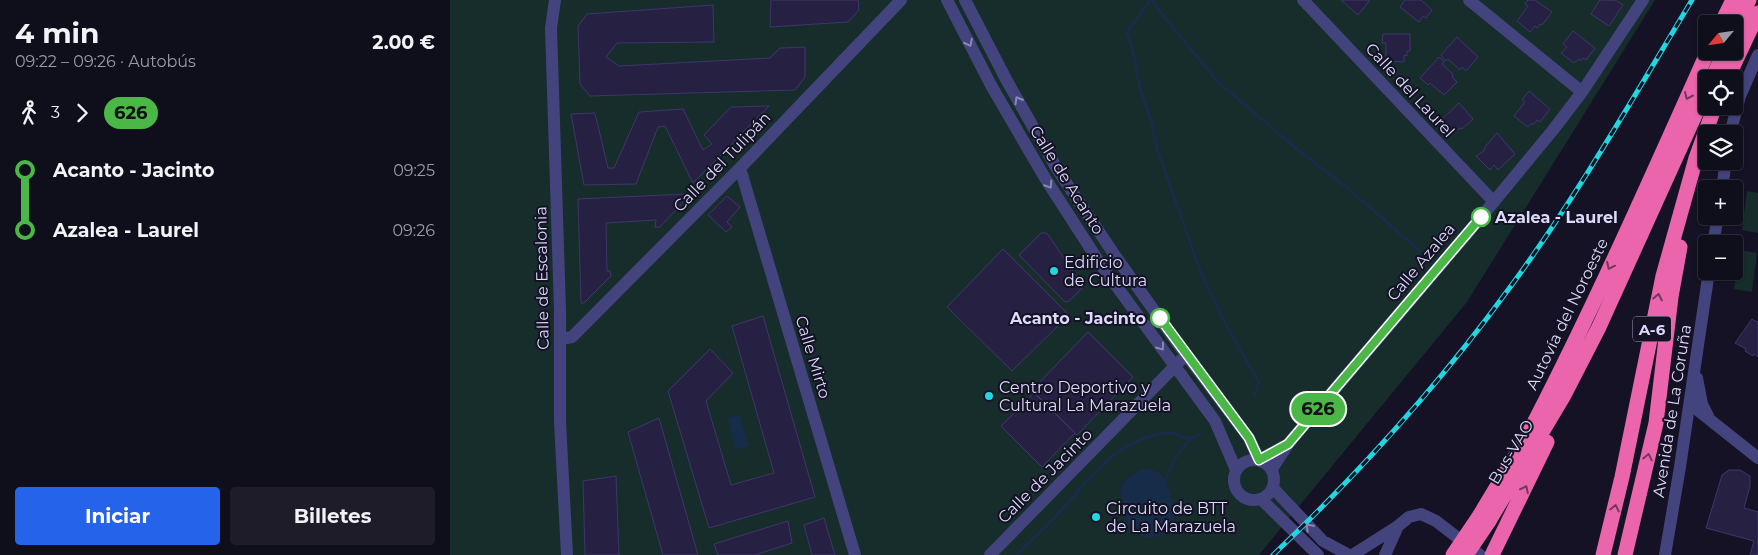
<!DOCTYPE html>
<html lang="es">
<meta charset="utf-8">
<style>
:root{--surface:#0f0e1b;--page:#1d1c28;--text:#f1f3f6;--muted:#9b9ca3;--line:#2f2e3a;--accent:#2563eb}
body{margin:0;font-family:Montserrat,sans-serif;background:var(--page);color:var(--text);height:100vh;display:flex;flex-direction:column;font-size:19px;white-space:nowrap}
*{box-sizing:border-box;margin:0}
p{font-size:16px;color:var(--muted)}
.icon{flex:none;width:28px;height:28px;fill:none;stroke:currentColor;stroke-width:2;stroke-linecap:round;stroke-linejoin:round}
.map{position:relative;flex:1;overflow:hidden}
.drawer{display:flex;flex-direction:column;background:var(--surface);width:450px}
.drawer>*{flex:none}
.badge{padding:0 10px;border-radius:16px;font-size:18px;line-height:32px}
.needle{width:32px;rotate:241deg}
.buttons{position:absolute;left:1248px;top:15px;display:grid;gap:10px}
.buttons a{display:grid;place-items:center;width:45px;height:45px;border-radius:5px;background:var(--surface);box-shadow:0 1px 4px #0004,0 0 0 1px var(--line);font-size:25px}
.map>.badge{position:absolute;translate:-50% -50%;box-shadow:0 0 0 2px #fff}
.legs{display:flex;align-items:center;gap:8px;height:55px;padding:0 15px;font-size:16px}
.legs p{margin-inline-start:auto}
.overview{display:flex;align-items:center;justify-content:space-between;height:85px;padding:0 15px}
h1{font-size:28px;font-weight:700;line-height:38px}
.primary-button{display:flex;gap:10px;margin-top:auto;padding:10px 15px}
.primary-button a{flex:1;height:58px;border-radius:5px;background:var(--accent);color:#fff;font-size:20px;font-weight:700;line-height:58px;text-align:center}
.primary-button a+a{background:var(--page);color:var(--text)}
ul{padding:0 15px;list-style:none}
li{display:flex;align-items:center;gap:18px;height:60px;font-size:19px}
li i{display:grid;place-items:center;width:8px;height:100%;margin:0 6px;background:currentColor}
li i::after{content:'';width:12px;height:12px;margin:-6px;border:4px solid;border-radius:50%;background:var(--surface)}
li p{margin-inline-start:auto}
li:first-child i{background:linear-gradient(#0000 50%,currentColor 0)}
li:last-child i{background:linear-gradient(currentColor 50%,#0000 0)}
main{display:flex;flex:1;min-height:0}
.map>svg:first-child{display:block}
.green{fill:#162d2b}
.water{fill:#172c48}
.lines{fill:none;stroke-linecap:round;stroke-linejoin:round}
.stream{stroke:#172c48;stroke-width:3}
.building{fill:#262143;stroke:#3e366b}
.minor{stroke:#43447d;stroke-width:12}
.highway{stroke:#ea65ab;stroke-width:15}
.rail-casing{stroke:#20d6e1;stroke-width:5}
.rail{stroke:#141224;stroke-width:3;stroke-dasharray:9;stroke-linecap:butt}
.highway-bridge{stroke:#ea65ab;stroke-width:15}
.oneway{stroke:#8888b5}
.oneway2{stroke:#743761}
.line-1-casing{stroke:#fff;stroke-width:11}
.line-1{stroke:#4ab747;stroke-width:8}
.stop-1-dot{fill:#fff;stroke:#4ab747;stroke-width:2.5}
.poi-dot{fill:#20d6e1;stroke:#141224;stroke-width:2}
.labels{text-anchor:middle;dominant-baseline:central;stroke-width:4;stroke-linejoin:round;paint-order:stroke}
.shield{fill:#141224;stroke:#a09eba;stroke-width:1}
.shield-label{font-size:15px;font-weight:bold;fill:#dcdafa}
.street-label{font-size:16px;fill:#dcdafa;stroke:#141224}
.stop-label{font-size:16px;font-weight:bold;fill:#dcdafa;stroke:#141224;text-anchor:start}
.poi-label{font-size:16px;fill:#dcdafa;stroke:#141224;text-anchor:start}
</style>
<main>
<section class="drawer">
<div class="overview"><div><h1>4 min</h1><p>09:22 – 09:26 · Autobús</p></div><b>2.00 €</b></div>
<div class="legs"><svg class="icon" aria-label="walk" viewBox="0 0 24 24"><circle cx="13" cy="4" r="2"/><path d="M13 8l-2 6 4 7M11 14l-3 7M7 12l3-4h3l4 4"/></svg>3<svg class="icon" aria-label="forward" viewBox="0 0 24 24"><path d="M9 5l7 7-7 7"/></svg><b class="badge" style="background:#4ab747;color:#111">626</b></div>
<ul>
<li><i style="color:#4ab747"></i><b>Acanto - Jacinto</b><p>09:25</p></li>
<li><i style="color:#4ab747"></i><b>Azalea - Laurel</b><p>09:26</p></li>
</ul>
<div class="primary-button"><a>Iniciar</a><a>Billetes</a></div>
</section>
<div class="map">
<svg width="1308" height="555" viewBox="0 0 1308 555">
<rect width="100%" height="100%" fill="#141224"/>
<path class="green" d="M 0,0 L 1205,0 L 1017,302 L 809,555 L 0,555 Z
M 1297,191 L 1308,193 L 1308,233 L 1292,230 Z
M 1289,250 L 1307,253 L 1302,292 L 1284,289 Z"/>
<path class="water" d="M 290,415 L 299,446 L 286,450 L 277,418 Z
M 697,468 C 702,470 708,471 711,475 C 719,481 729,521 723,529 C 719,533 711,536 706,537 C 677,542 672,510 670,489 C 676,477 684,472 697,468 Z"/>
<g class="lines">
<path class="stream" d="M 700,0 L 677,32 L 684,56 L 689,84 L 701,121 L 707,149 L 751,273 L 777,327 L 809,383 L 804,396
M 702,0 L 714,17 L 768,82 L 848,150 L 895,186 L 977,257
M 715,481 C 722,461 728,454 741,438
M 567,555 C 578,543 591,532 602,520 C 630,492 653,454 692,439 C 699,436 714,432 721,433 C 736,436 734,442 750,434"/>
</g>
<path class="building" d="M 321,0 L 408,0 L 409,10 L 398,22 L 320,27 Z
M 891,0 L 920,0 L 908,15 Z
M 955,0 L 971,0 L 982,10 L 976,18 L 973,16 L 969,22 L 950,7 Z
M 1078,0 L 1085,0 L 1102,12 L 1092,25 L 1090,24 L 1087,28 L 1085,26 L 1080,32 L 1067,21 L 1078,6 L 1075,4 Z
M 1150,0 L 1165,0 L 1173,5 L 1159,26 L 1141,14 Z
M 263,5 L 264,42 L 167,43 L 156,57 L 169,66 L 320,58 L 330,48 L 355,47 L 355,77 L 345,90 L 140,96 L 130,84 L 128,26 L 137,14 Z
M 1123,31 L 1145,48 L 1136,60 L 1133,58 L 1131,61 L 1129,59 L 1124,63 L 1111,53 L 1117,47 L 1113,44 Z
M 933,34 L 960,34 L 960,51 L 957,51 L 957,56 L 954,55 L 954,62 L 936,61 L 936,43 L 932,43 Z
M 1007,37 L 1028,57 L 1016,71 L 1012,67 L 1010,70 L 998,59 L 995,61 L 991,55 Z
M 989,57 L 994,62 L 992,64 L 1003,74 L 1002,77 L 1007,82 L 994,95 L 980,83 L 978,85 L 970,78 Z
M 1079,91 L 1100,109 L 1090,122 L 1087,120 L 1083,125 L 1082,123 L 1078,127 L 1064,116 L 1075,102 L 1072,100 Z
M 1009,103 L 1023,119 L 1012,129 L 1011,128 L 1007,130 L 1005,128 L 1001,131 L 990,121 Z
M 319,106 L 243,183 L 215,126 L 208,127 L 186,184 L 134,185 L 121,114 L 145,113 L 158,168 L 164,168 L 189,112 L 233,109 L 253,150 L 262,144 L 254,135 L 281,107 Z
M 1047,133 L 1065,154 L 1048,170 L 1044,165 L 1040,170 L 1026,156 L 1035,150 L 1034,148 Z
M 236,194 L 236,199 L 210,227 L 205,227 L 206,220 L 156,223 L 157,271 L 160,271 L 161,276 L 134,303 L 131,303 L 128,199 Z
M 277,196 L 290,207 L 277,222 L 282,227 L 276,232 L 258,215 Z
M 591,233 L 596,233 L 599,236 L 632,285 L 632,288 L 618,302 L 614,301 L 569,255 Z
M 553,249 L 619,315 L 562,371 L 497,307 Z
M 313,316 L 365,497 L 259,528 L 218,391 L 260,349 L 283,373 L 256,401 L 281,485 L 324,473 L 282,326 Z
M 1302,319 L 1307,322 L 1308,321 L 1308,357 L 1304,354 L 1303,356 L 1295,351 L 1296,349 L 1285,343 Z
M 638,332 L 683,377 L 627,435 L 582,390 Z
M 584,393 L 625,433 L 592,467 L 551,426 Z
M 209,418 L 248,555 L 213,555 L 178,432 Z
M 1279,470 L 1290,470 L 1300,476 L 1300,486 L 1294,508 L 1308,512 L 1308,555 L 1300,555 L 1304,541 L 1256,528 L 1272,475 Z
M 166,476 L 169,555 L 135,555 L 133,481 Z
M 374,518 L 385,555 L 362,555 L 354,525 Z
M 338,521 L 342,543 L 305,555 L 268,555 L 264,544 Z"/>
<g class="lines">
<path class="minor" d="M 105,0 L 101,28 L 110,310 L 110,422 L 117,555
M 497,0 L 542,87 L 595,178 L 651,265 L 765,421 L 786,470
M 515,0 L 557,81 L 607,169 L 666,257 L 728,344 L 799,438 L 809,460
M 853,0 L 1044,202
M 1019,0 L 1132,92
M 1280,134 L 1290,96 L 1308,55
M 290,168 L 405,555
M 1272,189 L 1276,161
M 1263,244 L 1268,216
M 111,339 L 122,337 L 290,168 L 451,0
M 1247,378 L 1252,404 L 1258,416
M 1240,404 L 1308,458
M784 480a20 20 0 1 1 40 0a20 20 0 1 1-40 0Z
M 809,460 L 838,444
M 822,469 L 838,444 L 1032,216 L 1103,130 L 1132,92 L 1193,0
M 823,488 L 873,541 L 899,555
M 811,499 L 868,555
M 904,554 L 948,526 L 959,517 L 971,514 L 986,521 L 1030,555
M 540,555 L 731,360
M 935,555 L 948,526
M 1215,555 L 1230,467 L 1259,271"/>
<path class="highway" d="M 1271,24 L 1283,0
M 1284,33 L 1299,0
M 1262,79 L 1275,51
M 1277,79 L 1308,13
M 1030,515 C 1048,484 1068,454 1084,423 C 1147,301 1202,176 1258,51
M 1039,521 L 1113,397 L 1149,327 L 1256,91
M 1042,555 L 1097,442
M 1153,555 L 1172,477 L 1213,276 L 1246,158 L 1265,106
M 1175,555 L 1206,423 L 1221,297 L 1230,247"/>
<defs>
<path id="rail" d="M 823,555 C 909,473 988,386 1058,290 C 1126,198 1183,98 1242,0"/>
</defs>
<use href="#rail" class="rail-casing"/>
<use href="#rail" class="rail"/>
<path class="highway-bridge" d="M 1003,555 L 1030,515
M 1016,555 L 1039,521"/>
</g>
<defs><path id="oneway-chevron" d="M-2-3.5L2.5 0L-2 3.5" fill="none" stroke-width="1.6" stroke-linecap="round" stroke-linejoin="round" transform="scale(1.25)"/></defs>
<g class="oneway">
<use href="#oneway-chevron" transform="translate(519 43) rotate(63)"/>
<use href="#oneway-chevron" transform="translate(568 100) rotate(-120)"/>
<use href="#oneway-chevron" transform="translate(599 185) rotate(57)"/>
<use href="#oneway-chevron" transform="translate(711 347) rotate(54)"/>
<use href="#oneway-chevron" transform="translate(859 527) rotate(-134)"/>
</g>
<g class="oneway2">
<use href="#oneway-chevron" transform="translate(1238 96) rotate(114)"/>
<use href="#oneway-chevron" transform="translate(1160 266) rotate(116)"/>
<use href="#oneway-chevron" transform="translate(1208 297) rotate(-79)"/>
<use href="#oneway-chevron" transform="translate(1198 457) rotate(-78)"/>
<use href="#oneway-chevron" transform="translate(1075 489) rotate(-64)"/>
<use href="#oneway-chevron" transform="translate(1165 508) rotate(-77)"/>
</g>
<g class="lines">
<defs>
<path id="line-1" d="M 710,318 L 799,438 L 809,460 L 838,444 L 1031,217"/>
</defs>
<use href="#line-1" class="line-1-casing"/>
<use href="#line-1" class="line-1"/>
</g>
<g class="stop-1-dot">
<circle cx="1031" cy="217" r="9"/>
<circle cx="710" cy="318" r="9"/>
</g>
<g class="poi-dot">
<circle cx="604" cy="271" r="5"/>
<circle cx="539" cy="396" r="5"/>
<circle cx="646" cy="517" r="5"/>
</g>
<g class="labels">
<rect class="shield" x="1183" y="316.5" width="38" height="25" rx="4"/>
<g class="shield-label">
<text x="1202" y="329">A-6</text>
</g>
<g class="street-label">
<text transform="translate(960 90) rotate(47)">Calle del Laurel</text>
<text transform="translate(272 162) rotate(-46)">Calle del Tulipán</text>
<text transform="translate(617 180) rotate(58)">Calle de Acanto</text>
<text transform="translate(971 262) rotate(-50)">Calle Azalea</text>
<text transform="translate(92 278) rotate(-91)">Calle de Escalonia</text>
<text transform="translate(1117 314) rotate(-64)">Autovía del Noroeste</text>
<text transform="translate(363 357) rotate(73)">Calle Mirto</text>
<text transform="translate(1222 411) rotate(-81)">Avenida de La Coruña</text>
<text transform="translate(1061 452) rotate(-59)">Bus-VAO</text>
<text transform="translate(595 476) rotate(-45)">Calle de Jacinto</text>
</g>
<g class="stop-label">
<text x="1045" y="217">Azalea - Laurel</text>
<text x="696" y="318" text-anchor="end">Acanto - Jacinto</text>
</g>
<g class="poi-label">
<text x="614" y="262">Edificio<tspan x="614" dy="18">de Cultura</tspan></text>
<text x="549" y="387">Centro Deportivo y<tspan x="549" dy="18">Cultural La Marazuela</tspan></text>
<text x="656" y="508">Circuito de BTT<tspan x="656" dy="18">de La Marazuela</tspan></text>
</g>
</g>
</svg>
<div class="buttons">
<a><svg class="needle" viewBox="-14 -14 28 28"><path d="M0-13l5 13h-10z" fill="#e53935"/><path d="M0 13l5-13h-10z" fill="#9b9ca3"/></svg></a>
<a><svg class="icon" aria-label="locate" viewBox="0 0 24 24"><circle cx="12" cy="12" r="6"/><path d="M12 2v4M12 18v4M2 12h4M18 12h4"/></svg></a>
<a><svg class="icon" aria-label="layers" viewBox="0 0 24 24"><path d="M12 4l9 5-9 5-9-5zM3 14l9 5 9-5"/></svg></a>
<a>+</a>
<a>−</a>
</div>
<b class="badge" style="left:868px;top:409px;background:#4ab747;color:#111">626</b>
</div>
</main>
